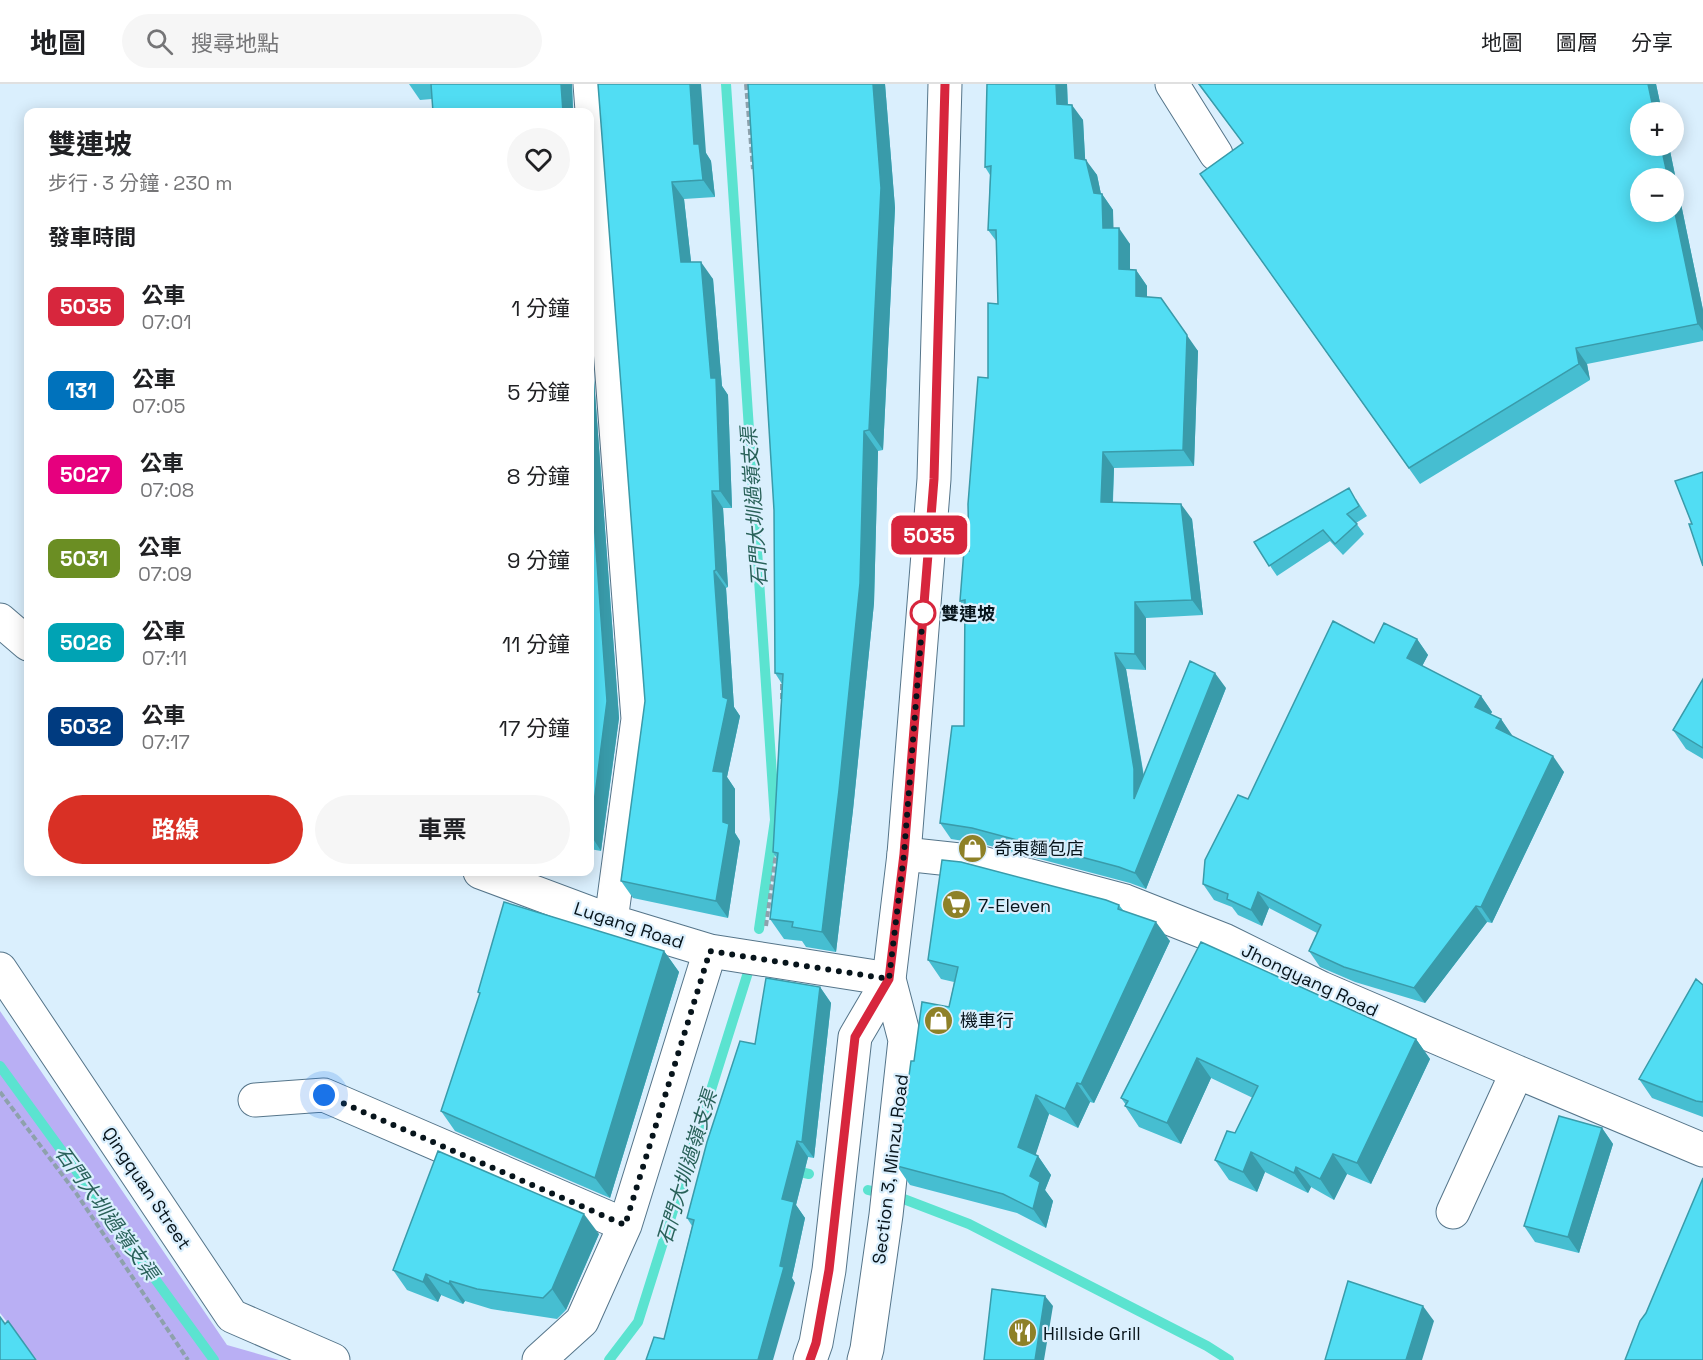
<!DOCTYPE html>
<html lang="zh-TW">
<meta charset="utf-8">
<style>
:root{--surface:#fff;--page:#f6f6f6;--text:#202124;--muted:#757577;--line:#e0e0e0;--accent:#d93025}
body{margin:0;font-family:"Space Grotesk","Noto Sans TC",sans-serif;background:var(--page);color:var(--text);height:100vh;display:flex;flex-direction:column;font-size:22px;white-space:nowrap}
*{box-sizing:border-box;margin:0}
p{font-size:20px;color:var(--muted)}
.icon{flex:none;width:33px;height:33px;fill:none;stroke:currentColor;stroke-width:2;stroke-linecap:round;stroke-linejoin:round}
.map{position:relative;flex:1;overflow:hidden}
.sheet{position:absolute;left:24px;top:24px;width:570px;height:768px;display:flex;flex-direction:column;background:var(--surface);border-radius:12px;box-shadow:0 3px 15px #0003}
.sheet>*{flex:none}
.badge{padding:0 12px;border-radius:9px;font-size:21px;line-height:39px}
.controls{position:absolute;left:1630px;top:18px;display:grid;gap:12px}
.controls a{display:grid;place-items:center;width:54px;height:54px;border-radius:50%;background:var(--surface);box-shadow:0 3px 15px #0003;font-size:30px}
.you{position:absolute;width:30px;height:30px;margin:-15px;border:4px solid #fff;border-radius:50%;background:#1a73e8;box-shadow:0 0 0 9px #1a73e833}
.map>.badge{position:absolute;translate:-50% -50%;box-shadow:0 0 0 3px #fff}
h2{padding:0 24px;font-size:22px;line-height:54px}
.round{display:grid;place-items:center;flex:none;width:63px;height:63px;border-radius:32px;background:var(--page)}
.summary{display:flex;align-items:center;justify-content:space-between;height:102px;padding:0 24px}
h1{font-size:28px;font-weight:700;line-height:45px}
.button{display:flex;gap:12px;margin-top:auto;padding:12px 24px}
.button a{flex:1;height:69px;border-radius:36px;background:var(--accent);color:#fff;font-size:24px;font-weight:700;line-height:69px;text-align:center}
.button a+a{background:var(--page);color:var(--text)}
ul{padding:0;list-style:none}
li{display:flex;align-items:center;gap:18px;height:84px;padding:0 24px}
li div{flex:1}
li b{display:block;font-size:22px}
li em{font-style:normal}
li .badge{min-width:66px;font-weight:700;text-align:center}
header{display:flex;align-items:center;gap:36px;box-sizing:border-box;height:84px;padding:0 30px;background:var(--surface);border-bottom:2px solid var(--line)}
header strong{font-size:28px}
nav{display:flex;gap:33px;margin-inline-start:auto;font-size:21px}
.search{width:420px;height:54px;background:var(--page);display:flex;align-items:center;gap:15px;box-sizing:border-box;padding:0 21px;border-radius:33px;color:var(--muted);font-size:22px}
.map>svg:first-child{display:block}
.green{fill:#b9aff4}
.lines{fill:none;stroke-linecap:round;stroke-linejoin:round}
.stream{stroke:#5be3d0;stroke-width:10}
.minor-casing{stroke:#55758a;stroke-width:35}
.major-casing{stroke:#55758a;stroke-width:35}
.path{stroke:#8ea1ac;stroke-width:4;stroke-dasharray:6 3;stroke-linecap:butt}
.minor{stroke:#fff;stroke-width:33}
.major{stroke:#fff;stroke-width:33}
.wall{fill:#46bed1}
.shaded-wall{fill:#399baa}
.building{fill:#51ddf3;stroke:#399baa;stroke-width:1.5}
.line-casing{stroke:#fff;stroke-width:14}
.line{stroke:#d7263d;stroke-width:9}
.walk{stroke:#07141b;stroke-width:6;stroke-dasharray:0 10.8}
.stop-dot{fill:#fff;stroke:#d7263d;stroke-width:3}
.labels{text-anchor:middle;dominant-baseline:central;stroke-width:4.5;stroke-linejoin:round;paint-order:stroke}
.stop-label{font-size:18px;font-weight:bold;fill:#07141b;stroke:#daeffd;text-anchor:start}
.poi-label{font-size:18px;fill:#07141b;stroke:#daeffd;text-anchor:start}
.street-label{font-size:18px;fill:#07141b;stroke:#daeffd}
.water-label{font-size:20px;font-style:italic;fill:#296159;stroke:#daeffd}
</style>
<header>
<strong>地圖</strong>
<div class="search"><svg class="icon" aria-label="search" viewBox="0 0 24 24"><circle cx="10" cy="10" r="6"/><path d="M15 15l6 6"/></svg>搜尋地點</div>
<nav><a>地圖</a><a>圖層</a><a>分享</a></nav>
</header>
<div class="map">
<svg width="1703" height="1276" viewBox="0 0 1703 1276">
<rect width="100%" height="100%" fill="#daeffd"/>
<path class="green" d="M 0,927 L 227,1261 L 279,1276 L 37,1276 L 0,1229 Z"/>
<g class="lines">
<path class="stream" d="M 726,0 L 775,736 L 759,845
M 0,982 L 214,1276
M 791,1086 L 809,1090
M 868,1106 L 901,1114 L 969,1140 L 1207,1262 L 1229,1276
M 609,1276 L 638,1238 L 750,882"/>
<defs>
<path id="minor" d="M 590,0 L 638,635 L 611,837
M 1172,0 L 1216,70
M 0,536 L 28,560
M 904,770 L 978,778 L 1125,817 L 1224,856 L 1321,904 L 1517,988 L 1703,1066
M 480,788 L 611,837 L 710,867 L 889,895
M 0,885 L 232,1232 L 333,1276
M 255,1016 L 324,1011 L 625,1141
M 1453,1128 L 1517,988
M 539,1276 L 582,1237 L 625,1141 L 710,867"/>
<path id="major" d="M 810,1276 L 816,1259 L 829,1186 L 855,953 L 889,895
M 864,1276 L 867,1265 L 886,1131 L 905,956 L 889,895 L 904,770 L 934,395 L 945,0"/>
</defs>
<use href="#minor" class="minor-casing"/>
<use href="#major" class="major-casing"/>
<path class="path" d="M 746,0 L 753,85
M 782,615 L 782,595
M 766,842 L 776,769
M 0,1008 L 76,1109 L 188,1276"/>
<use href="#minor" class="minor"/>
<use href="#major" class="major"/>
</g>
<path class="wall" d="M 409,0 L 572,0 L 573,28 L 433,28 L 432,15 L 420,16 Z
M 598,0 L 706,69 L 711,77 L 715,113 L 684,115 L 691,178 L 713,195 L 722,302 L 728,311 L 732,424 L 723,424 L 728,503 L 726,504 L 734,623 L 740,632 L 727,693 L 735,705 L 735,749 L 740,757 L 728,834 L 633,814 L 621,797 L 645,617 Z
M 748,0 L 885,0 L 895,124 L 883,366 L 878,367 L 874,519 L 853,726 L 836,868 L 806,863 L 802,857 L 784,855 L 770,835 L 777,775 L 773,768 L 782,600 L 775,589 L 774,426 Z
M 1067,0 L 1068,20 L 1083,36 L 1085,76 L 1097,91 L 1101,110 L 1102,110 L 1113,126 L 1113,144 L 1130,160 L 1130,186 L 1136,186 L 1147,202 L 1147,213 L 1198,267 L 1194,382 L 1114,384 L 1113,418 L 1192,435 L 1203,531 L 1146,534 L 1146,586 L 1126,585 L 1144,692 L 1226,604 L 1146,805 L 1130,799 L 983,760 L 951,755 L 940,739 L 964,642 L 965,525 L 960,517 L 969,467 L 988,294 L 998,220 L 997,158 L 988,146 L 990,91 L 985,83 Z
M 1198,0 L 1656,0 L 1662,28 L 1641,28 L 1641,62 L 1669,62 L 1703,226 L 1703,257 L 1587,280 L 1590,296 L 1420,400 L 1200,90 L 1243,59 Z
M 590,242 L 619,634 L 601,767 L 590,765 Z
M 1356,415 L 1367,432 L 1356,439 L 1364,450 L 1343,471 L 1330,457 L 1277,492 L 1254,458 Z
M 1417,555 L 1428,571 L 1422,582 L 1481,612 L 1492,628 L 1490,630 L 1501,635 L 1511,651 L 1564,688 L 1492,839 L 1487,838 L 1425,919 L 1355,898 L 1320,883 L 1309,867 L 1317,849 L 1269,824 L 1262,842 L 1238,831 L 1232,823 L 1214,816 L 1203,800 L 1248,715 L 1374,559 Z
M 1703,595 L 1703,675 L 1686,665 L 1673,646 Z
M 1119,821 L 1123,826 L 1170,857 L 1094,1019 L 1090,1018 L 1078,1044 L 1049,1030 L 1035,1071 L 1038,1072 L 1051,1091 L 1045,1106 L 1053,1117 L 1046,1144 L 1017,1129 L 910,1101 L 897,1082 L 914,977 L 949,923 L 954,898 L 941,895 L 928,876 Z
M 1201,858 L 1416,955 L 1430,975 L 1371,1100 L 1347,1090 L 1334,1116 L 1311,1103 L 1308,1109 L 1265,1088 L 1257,1108 L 1229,1096 L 1215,1076 L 1235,1049 L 1253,1014 L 1211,994 L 1181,1060 L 1139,1043 L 1125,1022 L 1126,1021 L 1121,1014 Z
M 664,867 L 679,888 L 610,1114 L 455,1047 L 441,1027 L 480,911 L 478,908 Z
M 1703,901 L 1703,1033 L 1652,1014 L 1639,995 Z
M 820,903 L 831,919 L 814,1074 L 808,1073 L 796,1121 L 805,1134 L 792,1194 L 795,1199 L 664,1255 L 692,1142 L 687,1134 L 755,960 Z
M 1602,1044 L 1613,1060 L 1579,1169 L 1535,1158 L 1524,1142 Z
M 599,1150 L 566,1226 L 557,1235 L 491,1225 L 465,1217 L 463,1220 L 441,1211 L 438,1218 L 407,1206 L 393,1186 Z"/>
<path class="shaded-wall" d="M 561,0 L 572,0 L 573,28 L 563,28 Z
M 690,0 L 701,0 L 706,69 L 711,77 L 715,113 L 703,96 L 694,60 Z
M 873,0 L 885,0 L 895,124 L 883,366 L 869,346 Z
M 1056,0 L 1067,0 L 1068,36 L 1057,20 Z
M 1648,0 L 1656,0 L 1662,28 L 1654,28 Z
M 1072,21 L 1083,36 L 1086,90 L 1075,74 Z
M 1661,62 L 1669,62 L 1703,226 L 1703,247 L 1698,240 L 1674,124 L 1674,94 L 1668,94 Z
M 1086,76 L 1097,91 L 1102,115 L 1102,110 L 1113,126 L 1114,160 L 1103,144 Z
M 672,98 L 684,115 L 693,195 L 681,178 Z
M 1119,144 L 1130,160 L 1130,201 L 1119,185 Z
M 701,178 L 713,195 L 722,302 L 728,311 L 732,424 L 720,407 Z
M 1136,186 L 1147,202 L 1147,228 L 1136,212 Z
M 1161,214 L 1198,267 L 1194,382 L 1183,366 Z
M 590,242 L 619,634 L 601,767 L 590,750 Z
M 1576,264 L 1587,280 L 1590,296 L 1579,280 Z
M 864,347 L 878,367 L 874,519 L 853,726 L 836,868 L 822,848 Z
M 1103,368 L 1114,384 L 1112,433 L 1101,418 Z
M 712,407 L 723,424 L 728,503 L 716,486 Z
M 1181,420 L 1192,435 L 1203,531 L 1192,516 Z
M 714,487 L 726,504 L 734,623 L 740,632 L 727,693 L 735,705 L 735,749 L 740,757 L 728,834 L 716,817 L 723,738 L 713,687 L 723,613 Z
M 1135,518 L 1146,534 L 1146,586 L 1135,570 Z
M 1417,555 L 1428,571 L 1418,590 L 1407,574 Z
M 1115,569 L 1126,585 L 1145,701 L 1134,715 Z
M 1215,589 L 1226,604 L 1146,805 L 1135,789 Z
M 1481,612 L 1492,628 L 1486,639 L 1475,623 Z
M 1501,635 L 1512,651 L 1507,660 L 1496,644 Z
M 1553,672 L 1564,688 L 1492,839 L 1481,823 Z
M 1258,808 L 1269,824 L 1262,842 L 1251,826 Z
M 1476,822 L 1487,838 L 1425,919 L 1414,904 Z
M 1156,838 L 1170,857 L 1094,1019 L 1081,1000 Z
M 664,867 L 679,888 L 610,1114 L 595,1094 Z
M 820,903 L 831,919 L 814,1074 L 802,1058 Z
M 1416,955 L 1430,975 L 1371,1100 L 1357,1079 Z
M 1197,974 L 1211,994 L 1181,1060 L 1167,1039 Z
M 1077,999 L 1090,1018 L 1078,1044 L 1065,1025 Z
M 1036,1011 L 1049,1030 L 1032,1082 L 1018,1063 Z
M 1602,1044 L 1613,1060 L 1579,1169 L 1568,1153 Z
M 797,1057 L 808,1073 L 796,1121 L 805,1134 L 792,1194 L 795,1199 L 773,1276 L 758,1276 L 780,1182 L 782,1115 Z
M 1251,1068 L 1265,1088 L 1257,1108 L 1243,1088 Z
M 1333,1070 L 1347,1090 L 1334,1116 L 1320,1095 Z
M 1038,1072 L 1051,1091 L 1045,1106 L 1053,1117 L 1046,1144 L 1033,1125 L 1030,1092 Z
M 1296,1083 L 1311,1103 L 1308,1109 L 1294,1089 Z
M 584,1130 L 599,1150 L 566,1226 L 552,1205 Z
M 426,1190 L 441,1211 L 438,1218 L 423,1198 Z
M 450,1197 L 465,1217 L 463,1220 L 449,1200 Z
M 1045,1212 L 1053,1222 L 1044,1276 L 1035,1276 Z
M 1423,1222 L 1434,1237 L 1422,1276 L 1406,1276 Z"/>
<path class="building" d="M 431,0 L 561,0 L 563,28 L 433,28 Z
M 598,0 L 690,0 L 694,60 L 699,60 L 703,96 L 672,98 L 681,178 L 701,178 L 711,294 L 716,294 L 720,407 L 712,407 L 716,486 L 714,487 L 723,613 L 728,615 L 713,687 L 723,688 L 723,738 L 729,740 L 716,817 L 621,797 L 645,617 Z
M 748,0 L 873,0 L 881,104 L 869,346 L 864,347 L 860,499 L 839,706 L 822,848 L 792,843 L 793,838 L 770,835 L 778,769 L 773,768 L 783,590 L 775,589 L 774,426 Z
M 987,0 L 1056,0 L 1057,20 L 1072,21 L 1075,74 L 1086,76 L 1094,109 L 1102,110 L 1103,144 L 1119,144 L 1119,185 L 1136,186 L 1136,212 L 1161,214 L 1187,251 L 1183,366 L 1103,368 L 1101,418 L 1181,420 L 1192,516 L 1135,518 L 1135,570 L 1115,569 L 1134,685 L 1134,715 L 1190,577 L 1215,589 L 1135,789 L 1119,783 L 972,744 L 940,739 L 952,642 L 964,642 L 965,516 L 960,517 L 964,466 L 969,467 L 968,420 L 978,293 L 988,294 L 988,219 L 998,220 L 996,146 L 988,146 L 991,82 L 985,83 Z
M 1199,0 L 1648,0 L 1654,28 L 1641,28 L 1641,62 L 1661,62 L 1668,94 L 1641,94 L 1641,128 L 1674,128 L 1674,124 L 1698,240 L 1576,264 L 1579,280 L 1409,384 L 1200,90 L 1243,59 Z
M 590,382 L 607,617 L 590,750 Z
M 1703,388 L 1703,482 L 1689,440 L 1692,440 L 1675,397 Z
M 1349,404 L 1359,422 L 1347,430 L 1357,440 L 1335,460 L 1323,446 L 1269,482 L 1254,458 Z
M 1333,537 L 1374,559 L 1384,539 L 1417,555 L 1407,574 L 1481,612 L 1475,623 L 1501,635 L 1496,644 L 1553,672 L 1481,823 L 1476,822 L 1414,904 L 1344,883 L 1309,867 L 1321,841 L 1258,808 L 1251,826 L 1227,815 L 1228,810 L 1203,800 L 1205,776 L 1238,711 L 1248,715 Z
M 1703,595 L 1703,664 L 1673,646 Z
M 942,776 L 961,778 L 1106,816 L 1119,821 L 1118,825 L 1156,838 L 1081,1000 L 1077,999 L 1065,1025 L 1036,1011 L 1018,1063 L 1038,1072 L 1030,1092 L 1040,1098 L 1033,1125 L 1003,1110 L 897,1082 L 911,977 L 914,977 L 922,918 L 949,923 L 958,883 L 928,876 Z
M 504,818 L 664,867 L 595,1094 L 441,1027 L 480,909 L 478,908 Z
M 1201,858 L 1416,955 L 1357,1079 L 1333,1070 L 1320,1095 L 1296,1083 L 1294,1089 L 1251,1068 L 1243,1088 L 1215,1076 L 1227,1047 L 1235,1049 L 1258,1002 L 1197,974 L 1167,1039 L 1125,1022 L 1128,1017 L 1121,1014 Z
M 766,894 L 820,903 L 802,1058 L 797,1057 L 782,1115 L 794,1118 L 780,1182 L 784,1183 L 758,1276 L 646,1276 L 654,1253 L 664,1255 L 694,1136 L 687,1134 L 707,1058 L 740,957 L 755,960 Z
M 1696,895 L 1703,901 L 1703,1018 L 1696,1017 L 1639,995 Z
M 1559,1032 L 1602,1044 L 1568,1153 L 1524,1142 Z
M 438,1067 L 584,1130 L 552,1205 L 543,1214 L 477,1205 L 450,1197 L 449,1200 L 426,1190 L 423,1198 L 393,1186 Z
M 1703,1094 L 1703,1276 L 1625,1276 L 1640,1237 L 1646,1229 Z
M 1348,1197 L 1423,1222 L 1406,1276 L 1325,1276 Z
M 992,1205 L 1045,1212 L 1035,1276 L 984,1276 Z
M 0,1233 L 5,1240 L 8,1237 L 36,1276 L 0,1276 Z"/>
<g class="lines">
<defs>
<path id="line" d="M 810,1276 L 816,1259 L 829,1186 L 855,953 L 889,895 L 904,770 L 934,395 L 945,0"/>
</defs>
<use href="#line" class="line-casing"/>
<use href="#line" class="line"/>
<path class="walk" d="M 324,1011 L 625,1141 L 710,867 L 889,895 L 904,770 L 923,529"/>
</g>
<defs>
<symbol id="shop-disc" viewBox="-11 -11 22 22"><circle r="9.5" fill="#8e8128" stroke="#daeffd"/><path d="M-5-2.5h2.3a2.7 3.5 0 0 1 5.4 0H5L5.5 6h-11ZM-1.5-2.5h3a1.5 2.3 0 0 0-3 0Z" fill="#fff"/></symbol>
<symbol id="supermarket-disc" viewBox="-11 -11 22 22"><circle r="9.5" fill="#8e8128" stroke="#daeffd"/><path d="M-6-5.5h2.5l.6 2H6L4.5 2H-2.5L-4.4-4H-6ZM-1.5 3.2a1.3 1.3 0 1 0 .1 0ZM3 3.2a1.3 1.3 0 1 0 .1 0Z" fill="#fff"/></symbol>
<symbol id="restaurant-disc" viewBox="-11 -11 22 22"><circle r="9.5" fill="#8e8128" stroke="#daeffd"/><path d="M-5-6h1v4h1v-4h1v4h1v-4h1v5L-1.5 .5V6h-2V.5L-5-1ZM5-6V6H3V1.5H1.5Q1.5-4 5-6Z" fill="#fff"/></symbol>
</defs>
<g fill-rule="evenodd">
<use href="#shop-disc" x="956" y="748" width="33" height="33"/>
<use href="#supermarket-disc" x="940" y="804" width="33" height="33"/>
<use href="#shop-disc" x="922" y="920" width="33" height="33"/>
<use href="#restaurant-disc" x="1006" y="1232" width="33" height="33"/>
</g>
<circle class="stop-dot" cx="923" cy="529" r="12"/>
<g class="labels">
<g class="stop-label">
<text x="941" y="529">雙連坡</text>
</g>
<g class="poi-label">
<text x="994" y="764">奇東麵包店</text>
<text x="978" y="821">7-Eleven</text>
<text x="960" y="936">機車行</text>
<text x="1043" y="1249">Hillside Grill</text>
</g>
<g class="street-label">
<text transform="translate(629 841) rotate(18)">Lugang Road</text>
<text transform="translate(1310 896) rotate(25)">Jhongyang Road</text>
<text transform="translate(890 1085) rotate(-83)">Section 3, Minzu Road</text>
<text transform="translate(147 1104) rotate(56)">Qingquan Street</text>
</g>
<g class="water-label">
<text transform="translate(754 423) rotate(-94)">石門大圳過嶺支渠</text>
<text transform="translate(687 1083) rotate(-73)">石門大圳過嶺支渠</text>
<text transform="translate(107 1129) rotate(54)">石門大圳過嶺支渠</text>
</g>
</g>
</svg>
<div class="controls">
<a>+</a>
<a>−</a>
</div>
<div class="you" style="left:324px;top:1011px"></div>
<b class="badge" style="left:929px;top:451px;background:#d7263d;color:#fff">5035</b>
<section class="sheet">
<div class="summary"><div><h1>雙連坡</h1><p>步行 · 3 分鐘 · 230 m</p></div><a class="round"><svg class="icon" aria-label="heart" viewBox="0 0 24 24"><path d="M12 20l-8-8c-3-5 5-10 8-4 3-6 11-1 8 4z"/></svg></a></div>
<h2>發車時間</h2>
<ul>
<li><span class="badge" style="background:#d7263d;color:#fff">5035</span><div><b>公車</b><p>07:01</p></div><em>1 分鐘</em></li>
<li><span class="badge" style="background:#0072bc;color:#fff">131</span><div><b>公車</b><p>07:05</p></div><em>5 分鐘</em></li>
<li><span class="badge" style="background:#e6007e;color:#fff">5027</span><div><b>公車</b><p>07:08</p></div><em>8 分鐘</em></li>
<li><span class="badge" style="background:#6b8e23;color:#fff">5031</span><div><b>公車</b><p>07:09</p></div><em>9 分鐘</em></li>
<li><span class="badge" style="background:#00a3b4;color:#fff">5026</span><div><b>公車</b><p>07:11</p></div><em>11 分鐘</em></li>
<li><span class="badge" style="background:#003b80;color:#fff">5032</span><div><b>公車</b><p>07:17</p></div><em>17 分鐘</em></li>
</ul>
<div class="button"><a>路線</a><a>車票</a></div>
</section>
</div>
